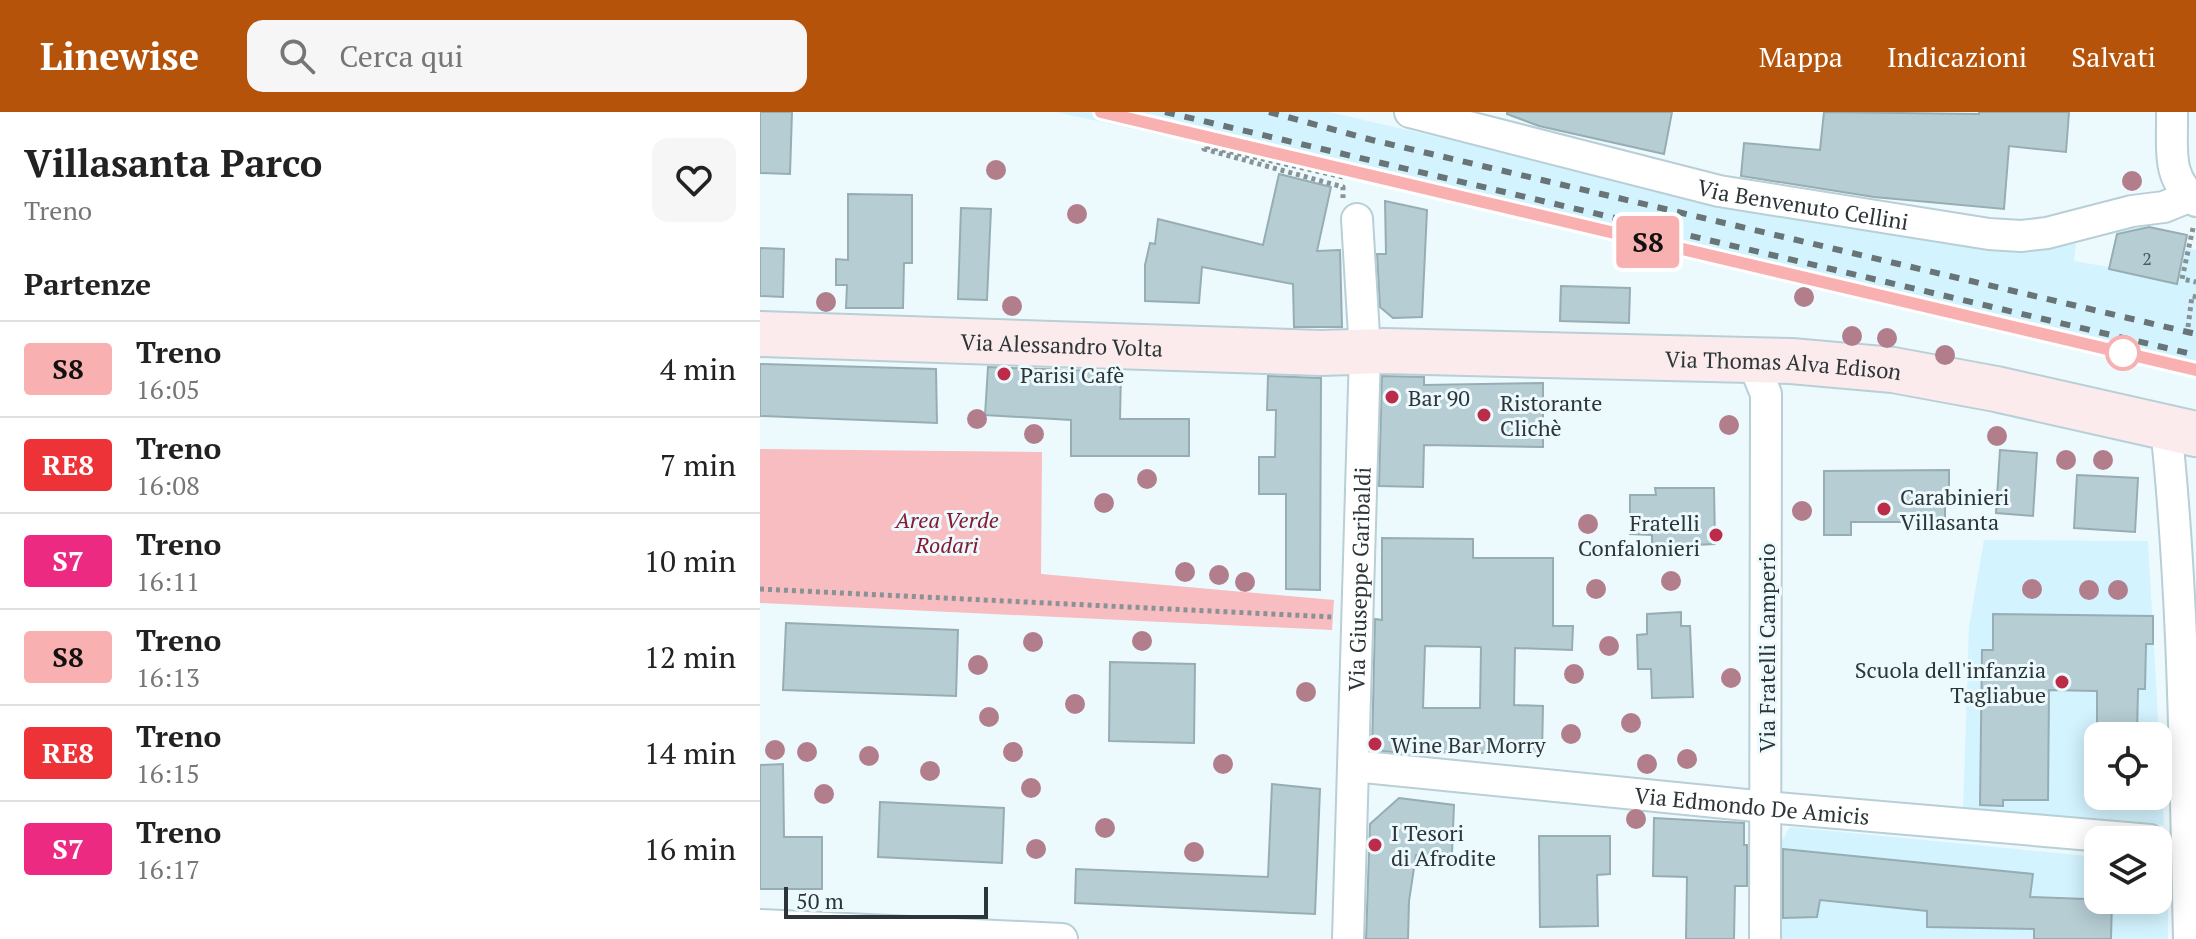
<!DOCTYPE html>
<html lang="it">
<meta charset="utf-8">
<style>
:root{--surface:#fff;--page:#f6f6f6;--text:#222;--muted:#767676;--line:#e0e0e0;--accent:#b45309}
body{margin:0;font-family:"PT Serif",serif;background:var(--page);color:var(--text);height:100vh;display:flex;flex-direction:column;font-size:30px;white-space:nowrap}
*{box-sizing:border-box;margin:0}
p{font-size:26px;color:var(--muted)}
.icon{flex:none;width:44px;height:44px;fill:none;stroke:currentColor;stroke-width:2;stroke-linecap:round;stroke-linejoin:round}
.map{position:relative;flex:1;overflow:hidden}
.sheet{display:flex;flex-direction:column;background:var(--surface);width:760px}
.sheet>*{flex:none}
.badge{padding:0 16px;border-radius:6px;font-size:28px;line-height:52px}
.buttons{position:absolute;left:1324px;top:610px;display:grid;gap:16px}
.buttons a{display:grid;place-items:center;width:88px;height:88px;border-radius:16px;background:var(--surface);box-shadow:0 4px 20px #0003;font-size:40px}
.scale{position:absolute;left:24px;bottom:20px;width:204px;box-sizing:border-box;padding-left:8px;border:4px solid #2c3538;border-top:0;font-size:22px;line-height:28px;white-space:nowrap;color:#2c3538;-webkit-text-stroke:6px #ecfafe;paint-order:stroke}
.map>.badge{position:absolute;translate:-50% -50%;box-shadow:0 0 0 4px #fff}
h2{padding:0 24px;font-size:30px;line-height:72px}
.round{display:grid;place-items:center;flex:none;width:84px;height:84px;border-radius:16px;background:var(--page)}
.headline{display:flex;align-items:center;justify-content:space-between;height:136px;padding:0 24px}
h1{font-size:38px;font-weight:700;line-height:60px}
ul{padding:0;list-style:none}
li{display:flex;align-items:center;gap:24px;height:96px;padding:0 24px;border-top:2px solid var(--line)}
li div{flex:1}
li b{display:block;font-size:30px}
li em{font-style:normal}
li .badge{min-width:88px;font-weight:700;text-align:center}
header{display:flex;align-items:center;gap:48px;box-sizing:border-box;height:112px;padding:0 40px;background:var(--accent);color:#fff}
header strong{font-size:38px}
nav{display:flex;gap:44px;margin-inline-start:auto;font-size:28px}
.search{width:560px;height:72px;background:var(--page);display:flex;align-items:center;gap:20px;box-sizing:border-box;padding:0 28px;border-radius:16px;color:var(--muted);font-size:30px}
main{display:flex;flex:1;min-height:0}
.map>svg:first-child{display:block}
.built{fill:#d3f3fe;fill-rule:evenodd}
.park{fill:#f8bdc0}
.building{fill:#b6cdd4;stroke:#97adb4;stroke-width:2;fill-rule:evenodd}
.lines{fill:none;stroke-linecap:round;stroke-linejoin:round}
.minor-casing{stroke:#b8cfd6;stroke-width:34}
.secondary-casing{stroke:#b8cfd6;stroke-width:48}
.path{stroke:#889396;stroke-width:5;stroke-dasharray:4 4;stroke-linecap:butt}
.minor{stroke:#fff;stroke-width:30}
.secondary{stroke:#fcebec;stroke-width:44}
.rail{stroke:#697477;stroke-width:6;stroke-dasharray:10 10;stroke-linecap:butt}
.tree{fill:#b37e8c}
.line-casing{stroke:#fff;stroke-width:18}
.line{stroke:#f8b1b0;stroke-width:12}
.stop-dot{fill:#fff;stroke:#f8b1b0;stroke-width:4}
.poi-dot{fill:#bc2b48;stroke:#ecfafe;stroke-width:3}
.labels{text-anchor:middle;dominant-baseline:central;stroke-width:6;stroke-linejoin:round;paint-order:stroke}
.number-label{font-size:18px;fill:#4e5b5f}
.street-label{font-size:22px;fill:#2c3538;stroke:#ecfafe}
.poi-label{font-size:22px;fill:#2c3538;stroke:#ecfafe;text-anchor:start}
.park-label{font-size:22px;font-style:italic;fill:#84192f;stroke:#ecfafe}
</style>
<header>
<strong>Linewise</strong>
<div class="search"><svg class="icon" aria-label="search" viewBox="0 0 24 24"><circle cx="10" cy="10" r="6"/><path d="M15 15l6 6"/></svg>Cerca qui</div>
<nav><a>Mappa</a><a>Indicazioni</a><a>Salvati</a></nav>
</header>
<main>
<section class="sheet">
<div class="headline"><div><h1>Villasanta Parco</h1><p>Treno</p></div><a class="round"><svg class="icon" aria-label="heart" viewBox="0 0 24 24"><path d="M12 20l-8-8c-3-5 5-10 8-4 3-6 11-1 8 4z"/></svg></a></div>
<h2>Partenze</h2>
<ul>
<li><span class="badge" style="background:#f8b1b0;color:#111">S8</span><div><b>Treno</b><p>16:05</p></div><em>4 min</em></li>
<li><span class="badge" style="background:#ee3338;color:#fff">RE8</span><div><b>Treno</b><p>16:08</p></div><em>7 min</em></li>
<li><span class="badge" style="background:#ed2a81;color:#fff">S7</span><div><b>Treno</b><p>16:11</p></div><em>10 min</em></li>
<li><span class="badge" style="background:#f8b1b0;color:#111">S8</span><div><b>Treno</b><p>16:13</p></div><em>12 min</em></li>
<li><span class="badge" style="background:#ee3338;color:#fff">RE8</span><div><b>Treno</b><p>16:15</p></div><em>14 min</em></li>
<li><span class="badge" style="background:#ed2a81;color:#fff">S7</span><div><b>Treno</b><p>16:17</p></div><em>16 min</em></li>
</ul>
</section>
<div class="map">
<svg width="1436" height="827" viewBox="0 0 1436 827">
<rect width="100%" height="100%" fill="#ecfafe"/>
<path class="built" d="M 296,0 L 569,0 L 957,89 L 1316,132 L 1314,149 L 1349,155 L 1359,109 L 1427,123 L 1424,136 L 1436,138 L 1436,267 L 581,63 Z
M 1224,428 L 1388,429 L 1404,713 L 1203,700 L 1209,515 ZM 1338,624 L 1398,624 L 1398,684 L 1338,684 Z
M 1030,715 L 1338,745 L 1338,788 L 1398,788 L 1398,751 L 1408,752 L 1408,827 L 1020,827 L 1018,736 Z"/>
<path class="park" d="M 0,337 L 282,340 L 281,462 L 574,488 L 572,518 L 0,491 Z"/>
<path class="building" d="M 0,0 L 32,0 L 30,62 L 0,61 Z
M 747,0 L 912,0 L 904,42 L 779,14 L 747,2 Z
M 1064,0 L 1219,2 L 1219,0 L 1309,0 L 1306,40 L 1249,34 L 1244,97 L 1114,85 L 981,64 L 984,31 L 1060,38 Z
M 519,62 L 571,75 L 557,139 L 580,138 L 582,215 L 534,215 L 533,172 L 442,155 L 439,191 L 385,189 L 385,153 L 390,131 L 395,132 L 398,107 L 503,133 Z
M 88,82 L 152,83 L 152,151 L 144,151 L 143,196 L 86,196 L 87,173 L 76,173 L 76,147 L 88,148 Z
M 625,89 L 667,98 L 662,205 L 633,206 L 620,195 L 617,142 L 626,142 Z
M 201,96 L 231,97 L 227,188 L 198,187 Z
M 1389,115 L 1427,123 L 1417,172 L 1349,157 L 1357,122 Z
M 0,136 L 24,137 L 23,185 L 0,184 Z
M 801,174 L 870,176 L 869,211 L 800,209 Z
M 0,252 L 176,257 L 177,311 L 0,304 Z
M 228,255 L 361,260 L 360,307 L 429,307 L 429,344 L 311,344 L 311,308 L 225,303 Z
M 508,264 L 561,266 L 560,478 L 526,477 L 526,382 L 499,382 L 499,345 L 515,345 L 516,298 L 507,298 Z
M 622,264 L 664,265 L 664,273 L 783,271 L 783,335 L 664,333 L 663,375 L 619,374 Z
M 1240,338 L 1277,341 L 1273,404 L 1236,401 Z
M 1189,358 L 1189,383 L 1185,383 L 1185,410 L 1091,410 L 1091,423 L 1064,423 L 1064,359 Z
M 1317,363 L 1378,366 L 1375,420 L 1314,416 Z
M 895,376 L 954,376 L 955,432 L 892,435 L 892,423 L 870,422 L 870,383 L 896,383 Z
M 622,426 L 713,427 L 713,446 L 793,446 L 793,514 L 813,514 L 812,538 L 755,536 L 754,593 L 783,594 L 782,642 L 662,640 L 661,643 L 612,638 L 615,507 L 622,508 ZM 665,534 L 721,535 L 720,596 L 663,596 Z
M 921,500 L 921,514 L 930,514 L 933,585 L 892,586 L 891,557 L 878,557 L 877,523 L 887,522 L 887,502 Z
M 1233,502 L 1393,504 L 1393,532 L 1386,532 L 1385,577 L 1378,577 L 1377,624 L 1337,624 L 1337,579 L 1289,578 L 1288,688 L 1243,688 L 1243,694 L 1220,693 L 1222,538 L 1233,538 Z
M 26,511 L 198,518 L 196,584 L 23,578 Z
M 350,550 L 435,552 L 434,631 L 349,629 Z
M 23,652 L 24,725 L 62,725 L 62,777 L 0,777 L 0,653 Z
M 512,672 L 560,677 L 555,802 L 315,791 L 316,757 L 508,765 Z
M 639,686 L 694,693 L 692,741 L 656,743 L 649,789 L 648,827 L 606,827 L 610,712 Z
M 120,690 L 244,696 L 242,751 L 118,745 Z
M 894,706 L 984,711 L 984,733 L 987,733 L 987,774 L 975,774 L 974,827 L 926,827 L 927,765 L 893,764 Z
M 779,724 L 850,724 L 850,762 L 837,763 L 838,814 L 780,815 Z
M 1023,737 L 1273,762 L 1270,785 L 1352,788 L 1351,827 L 1274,827 L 1274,817 L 1167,815 L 1167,799 L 1060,788 L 1057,805 L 1023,806 Z"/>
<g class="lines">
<defs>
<g id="minor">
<path id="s1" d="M 650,0 L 959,79 L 1229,122 L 1261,124 L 1287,121 L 1372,99 L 1404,95 L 1431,84"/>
<path d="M 1412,0 C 1413,35 1405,65 1436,89"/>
<path d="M 992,248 L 1006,282 L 1006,294 L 1005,827"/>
<path d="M 1406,315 C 1424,485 1425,656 1429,827"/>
<path id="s2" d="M 594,654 L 1006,695 L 1390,728"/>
<path d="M 0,813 L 302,827"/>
<path id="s3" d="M 588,827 L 605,240 L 597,107"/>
</g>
<g id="secondary">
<path id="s4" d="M 0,222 L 561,241 L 625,239 L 1031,249 L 1133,258 L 1236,277 L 1436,322"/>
</g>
</defs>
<use href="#minor" class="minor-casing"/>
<use href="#secondary" class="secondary-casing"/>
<path class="path" d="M 583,65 L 445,34 L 444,37 L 583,75 L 583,86
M 1433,116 L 1422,167 L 1436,170
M 1428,215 L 1432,184 L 1436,185
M 0,477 L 573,505"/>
<use href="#minor" class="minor"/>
<use href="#secondary" class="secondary"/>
<path class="rail" d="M 340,0 L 1436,258
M 405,0 L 1436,243
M 509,0 L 612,28 L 1436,222"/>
</g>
<g class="tree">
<circle cx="236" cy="58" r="10"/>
<circle cx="1372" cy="69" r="10"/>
<circle cx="317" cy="102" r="10"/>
<circle cx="1044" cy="185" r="10"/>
<circle cx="66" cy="190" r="10"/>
<circle cx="252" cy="194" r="10"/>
<circle cx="1092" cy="224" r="10"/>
<circle cx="1127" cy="226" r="10"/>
<circle cx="1185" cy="243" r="10"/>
<circle cx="217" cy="307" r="10"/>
<circle cx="969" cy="313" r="10"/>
<circle cx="274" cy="322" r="10"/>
<circle cx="1237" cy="324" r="10"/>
<circle cx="1306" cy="348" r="10"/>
<circle cx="1343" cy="348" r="10"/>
<circle cx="387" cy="367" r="10"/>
<circle cx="344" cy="391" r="10"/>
<circle cx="1042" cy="399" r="10"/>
<circle cx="828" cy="412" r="10"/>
<circle cx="425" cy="460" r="10"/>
<circle cx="459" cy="463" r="10"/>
<circle cx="911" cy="469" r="10"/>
<circle cx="485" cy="470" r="10"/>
<circle cx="836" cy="477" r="10"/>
<circle cx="1272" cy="477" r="10"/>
<circle cx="1329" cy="478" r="10"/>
<circle cx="1358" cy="478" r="10"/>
<circle cx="382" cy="529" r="10"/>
<circle cx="273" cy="530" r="10"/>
<circle cx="849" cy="534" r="10"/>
<circle cx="218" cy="553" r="10"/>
<circle cx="814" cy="562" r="10"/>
<circle cx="971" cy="566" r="10"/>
<circle cx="546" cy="580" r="10"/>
<circle cx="315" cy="592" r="10"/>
<circle cx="229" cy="605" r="10"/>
<circle cx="871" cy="611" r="10"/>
<circle cx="811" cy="622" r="10"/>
<circle cx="15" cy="638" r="10"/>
<circle cx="47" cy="640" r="10"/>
<circle cx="253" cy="640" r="10"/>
<circle cx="109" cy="644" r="10"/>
<circle cx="927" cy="647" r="10"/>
<circle cx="463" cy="652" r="10"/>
<circle cx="887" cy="652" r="10"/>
<circle cx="170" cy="659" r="10"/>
<circle cx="271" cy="676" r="10"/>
<circle cx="64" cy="682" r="10"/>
<circle cx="876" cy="707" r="10"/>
<circle cx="345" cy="716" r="10"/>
<circle cx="276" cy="737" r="10"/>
<circle cx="434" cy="740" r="10"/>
</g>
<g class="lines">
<defs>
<path id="line" d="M 341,0 L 1436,258"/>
</defs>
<use href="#line" class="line-casing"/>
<use href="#line" class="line"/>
</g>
<circle class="stop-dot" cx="1363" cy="241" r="16"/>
<g class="poi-dot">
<circle cx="244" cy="262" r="8"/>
<circle cx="632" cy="285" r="8"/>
<circle cx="724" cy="303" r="8"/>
<circle cx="1124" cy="397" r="8"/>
<circle cx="956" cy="423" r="8"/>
<circle cx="1302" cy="570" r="8"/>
<circle cx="615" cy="632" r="8"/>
<circle cx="615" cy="733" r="8"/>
</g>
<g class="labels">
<g class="number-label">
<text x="1387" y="146">2</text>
</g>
<g class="street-label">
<text stroke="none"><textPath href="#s1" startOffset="404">Via Benvenuto Cellini</textPath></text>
<text stroke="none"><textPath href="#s4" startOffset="302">Via Alessandro Volta</textPath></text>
<text stroke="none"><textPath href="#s4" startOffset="1024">Via Thomas Alva Edison</textPath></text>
<text stroke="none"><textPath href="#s3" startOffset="360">Via Giuseppe Garibaldi</textPath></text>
<text transform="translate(1006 536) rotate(-90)">Via Fratelli Camperio</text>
<text stroke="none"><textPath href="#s2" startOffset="400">Via Edmondo De Amicis</textPath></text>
</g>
<g class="poi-label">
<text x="260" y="262">Parisi Cafè</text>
<text x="648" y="285">Bar 90</text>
<text x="740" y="290">Ristorante<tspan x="740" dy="25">Clichè</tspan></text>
<text x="1140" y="384">Carabinieri<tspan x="1140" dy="25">Villasanta</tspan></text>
<text x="940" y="410" text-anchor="end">Fratelli<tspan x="940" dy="25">Confalonieri</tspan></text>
<text x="1286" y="557" text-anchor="end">Scuola dell'infanzia<tspan x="1286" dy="25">Tagliabue</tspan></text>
<text x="631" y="632">Wine Bar Morry</text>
<text x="631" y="720">I Tesori<tspan x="631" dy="25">di Afrodite</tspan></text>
</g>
<g class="park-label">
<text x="187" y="407">Area Verde<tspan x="187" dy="25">Rodari</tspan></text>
</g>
</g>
</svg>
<div class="buttons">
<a><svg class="icon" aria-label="locate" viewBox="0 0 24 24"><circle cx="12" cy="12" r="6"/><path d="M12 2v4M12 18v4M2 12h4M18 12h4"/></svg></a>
<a><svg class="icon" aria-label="layers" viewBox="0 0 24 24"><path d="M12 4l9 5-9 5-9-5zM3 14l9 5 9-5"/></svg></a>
</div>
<div class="scale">50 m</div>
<b class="badge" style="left:888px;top:130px;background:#f8b1b0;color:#111">S8</b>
</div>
</main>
